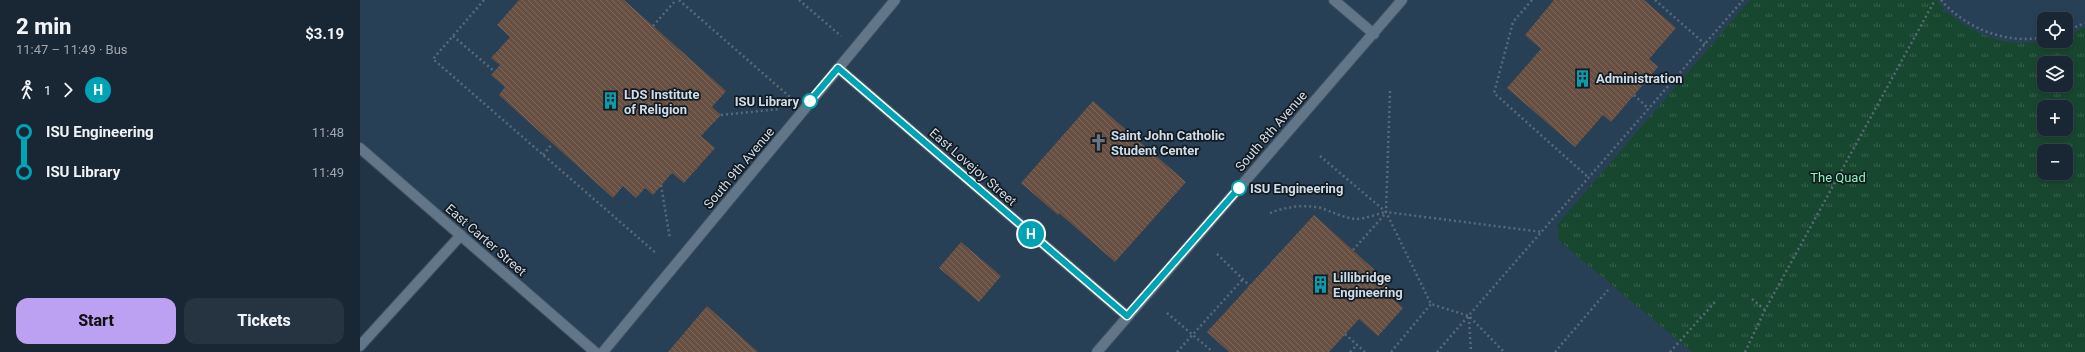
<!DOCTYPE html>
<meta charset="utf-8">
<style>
:root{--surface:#192734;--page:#263340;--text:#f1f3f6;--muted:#9fa5ac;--line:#37444f;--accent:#bca0f2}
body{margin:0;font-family:Roboto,sans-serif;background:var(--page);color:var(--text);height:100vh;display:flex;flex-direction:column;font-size:15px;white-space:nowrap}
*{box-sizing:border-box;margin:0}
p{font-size:13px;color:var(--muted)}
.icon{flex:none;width:22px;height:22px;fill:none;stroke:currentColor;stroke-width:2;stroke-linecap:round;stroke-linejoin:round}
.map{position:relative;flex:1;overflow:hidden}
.details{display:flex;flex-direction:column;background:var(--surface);width:360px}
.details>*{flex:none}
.badge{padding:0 8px;border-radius:13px;font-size:14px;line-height:26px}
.tools{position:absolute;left:1677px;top:12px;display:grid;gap:8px}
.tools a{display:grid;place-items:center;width:36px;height:36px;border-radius:8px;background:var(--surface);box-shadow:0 2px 6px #0003,0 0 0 1px var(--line);font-size:20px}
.map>.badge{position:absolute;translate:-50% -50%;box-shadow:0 0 0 2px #fff}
.legs{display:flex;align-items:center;gap:6px;height:44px;padding:0 16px;font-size:13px}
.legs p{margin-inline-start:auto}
.summary{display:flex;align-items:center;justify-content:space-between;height:68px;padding:0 16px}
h1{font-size:22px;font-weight:800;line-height:30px}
.cta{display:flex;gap:8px;margin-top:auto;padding:8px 16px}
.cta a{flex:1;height:46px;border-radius:12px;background:var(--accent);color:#111;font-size:16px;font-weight:800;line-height:46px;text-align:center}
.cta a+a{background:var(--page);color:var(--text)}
ul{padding:0 16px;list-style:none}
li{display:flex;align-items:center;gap:14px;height:40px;font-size:15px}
li i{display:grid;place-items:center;width:6px;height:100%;margin:0 5px;background:currentColor}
li i::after{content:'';width:10px;height:10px;margin:-5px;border:3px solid;border-radius:50%;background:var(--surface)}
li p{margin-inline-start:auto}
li:first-child i{background:linear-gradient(#0000 50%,currentColor 0)}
li:last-child i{background:linear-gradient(currentColor 50%,#0000 0)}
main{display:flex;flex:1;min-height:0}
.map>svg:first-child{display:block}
.built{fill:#284055;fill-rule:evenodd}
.park{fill:url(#park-tufts);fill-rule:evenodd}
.building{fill:url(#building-back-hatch)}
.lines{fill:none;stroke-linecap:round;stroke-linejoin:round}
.service-casing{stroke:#41515f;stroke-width:12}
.minor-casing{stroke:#41515f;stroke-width:12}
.tertiary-casing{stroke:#41515f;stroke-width:12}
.path{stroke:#586978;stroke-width:2.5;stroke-dasharray:2 3;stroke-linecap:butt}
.service{stroke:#617689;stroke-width:10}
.minor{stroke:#617689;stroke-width:10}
.tertiary{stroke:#617689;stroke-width:10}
.line-1-casing{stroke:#fff;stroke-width:9}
.line-1{stroke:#00a3b4;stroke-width:6}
.stop-1-dot{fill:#fff;stroke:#00a3b4;stroke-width:2}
.labels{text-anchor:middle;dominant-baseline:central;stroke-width:3.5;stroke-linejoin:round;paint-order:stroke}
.poi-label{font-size:13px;font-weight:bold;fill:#d0dce7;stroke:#121b22;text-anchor:start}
.stop-label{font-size:13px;font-weight:bold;fill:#d0dce7;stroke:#121b22;text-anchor:end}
.street-label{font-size:13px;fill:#d0dce7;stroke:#121b22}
.park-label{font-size:13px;fill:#8ef2b9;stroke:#121b22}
</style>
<main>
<section class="details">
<div class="summary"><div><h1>2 min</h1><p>11:47 – 11:49 · Bus</p></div><b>$3.19</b></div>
<div class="legs"><svg class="icon" aria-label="walk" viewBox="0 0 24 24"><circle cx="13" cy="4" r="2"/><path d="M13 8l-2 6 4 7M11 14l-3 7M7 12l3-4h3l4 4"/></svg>1<svg class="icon" aria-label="forward" viewBox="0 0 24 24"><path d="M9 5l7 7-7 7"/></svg><b class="badge" style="background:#00a3b4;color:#fff">H</b></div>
<ul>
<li><i style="color:#00a3b4"></i><b>ISU Engineering</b><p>11:48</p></li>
<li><i style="color:#00a3b4"></i><b>ISU Library</b><p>11:49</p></li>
</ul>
<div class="cta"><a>Start</a><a>Tickets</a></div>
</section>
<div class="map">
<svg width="1725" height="352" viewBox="0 0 1725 352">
<defs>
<pattern id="park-tufts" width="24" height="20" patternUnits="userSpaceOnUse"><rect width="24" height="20" fill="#18472f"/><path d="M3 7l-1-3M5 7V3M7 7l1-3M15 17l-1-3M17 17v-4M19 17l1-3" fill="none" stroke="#39614d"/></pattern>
<pattern id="building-back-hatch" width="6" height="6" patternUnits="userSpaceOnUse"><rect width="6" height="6" fill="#674f42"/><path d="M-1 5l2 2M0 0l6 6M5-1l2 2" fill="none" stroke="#7c685d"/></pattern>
</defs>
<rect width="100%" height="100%" fill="#213445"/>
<path class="built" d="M 0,0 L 1725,0 L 1725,352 L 235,352 L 0,148 ZM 1684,19 L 1706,19 L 1706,41 L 1684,41 ZM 1684,63 L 1706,63 L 1706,85 L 1684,85 ZM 1684,107 L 1706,107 L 1706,129 L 1684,129 ZM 1684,151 L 1706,151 L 1706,173 L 1684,173 Z"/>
<path class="park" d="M 1390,0 L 1577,0 L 1584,9 L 1582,11 L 1584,13 L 1587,12 C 1608,29 1632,42 1659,43 C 1675,43 1691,41 1706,41 L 1706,36 L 1725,27 L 1725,352 L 1332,352 L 1198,240 L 1199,232 L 1197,225 ZM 1684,63 L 1706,63 L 1706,85 L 1684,85 ZM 1684,107 L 1706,107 L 1706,129 L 1684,129 ZM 1684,151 L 1706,151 L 1706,173 L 1684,173 Z"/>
<path class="building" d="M 159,0 L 264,0 L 366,91 L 352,107 L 361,115 L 341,136 L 355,148 L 324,183 L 312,173 L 293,195 L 285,188 L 276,198 L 263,186 L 253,198 L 139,95 L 145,87 L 131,75 L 140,65 L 131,58 L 150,37 L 137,25 Z
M 1194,0 L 1284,0 L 1316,28 L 1289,59 L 1298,67 L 1251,122 L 1243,115 L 1215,147 L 1147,88 L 1181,49 L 1165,35 Z
M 733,101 L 826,182 L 755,262 L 699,213 L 698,215 L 661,183 Z
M 954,215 L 1029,283 L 1023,290 L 1043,308 L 1018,336 L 999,319 L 969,352 L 869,352 L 847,332 Z
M 601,242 L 641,276 L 619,302 L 579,268 Z
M 347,306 L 398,352 L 308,352 Z"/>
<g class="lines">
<defs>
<path id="service" d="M 0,346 L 101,235"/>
<path id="minor" d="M 478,68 L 767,316
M 243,352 L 535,0"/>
<path id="tertiary" d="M 974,0 L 1014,34
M 0,148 L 235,352
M 737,352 L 1042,0"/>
</defs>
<use href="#service" class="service-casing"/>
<use href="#minor" class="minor-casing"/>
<use href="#tertiary" class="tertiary-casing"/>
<path class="path" d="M 124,0 L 73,59 L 297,254
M 319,0 L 430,97
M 439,0 L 481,36
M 1172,0 L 1153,22 L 1134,93 L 1229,178
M 1295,0 L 1345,44
M 1581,0 C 1605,28 1647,45 1684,37
M 293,26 L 316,0
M 1706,31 L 1725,23
M 93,36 L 134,71
M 1030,91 L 1026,212 L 1071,304 L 1109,316 L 1144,352
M 1274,95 L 1289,109
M 361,115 L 419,109
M 183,155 L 192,144
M 960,156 L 1026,212 L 1182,232
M 301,185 L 310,239
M 910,213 C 925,207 944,204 961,208 C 973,212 983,218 996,219 C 1005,219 1017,214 1026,212
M 993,250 L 1026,213
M 857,254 L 890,286
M 1392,299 L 1405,310
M 807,313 L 853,352
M 1109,317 L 1111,352
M 985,334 L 1005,352
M 817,352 L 883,279
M 990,352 L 997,345
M 1031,352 L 1071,304
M 1077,352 L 1383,0
M 1195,352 L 1248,290
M 1310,352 L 1355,302
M 1385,352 L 1405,310 L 1575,0"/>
<use href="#service" class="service"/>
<use href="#minor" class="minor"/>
<use href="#tertiary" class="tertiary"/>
</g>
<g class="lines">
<defs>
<path id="line-1" d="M 450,101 L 478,68 L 767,316 L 879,188"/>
</defs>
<use href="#line-1" class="line-1-casing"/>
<use href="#line-1" class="line-1"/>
</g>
<defs>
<symbol id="building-bare" viewBox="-9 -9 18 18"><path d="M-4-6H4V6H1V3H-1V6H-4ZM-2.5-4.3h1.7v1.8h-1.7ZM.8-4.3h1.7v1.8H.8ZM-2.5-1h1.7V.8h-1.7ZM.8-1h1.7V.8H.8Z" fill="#0f9aa8" stroke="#121b22" stroke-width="2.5" paint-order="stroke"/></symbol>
<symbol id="church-bare" viewBox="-9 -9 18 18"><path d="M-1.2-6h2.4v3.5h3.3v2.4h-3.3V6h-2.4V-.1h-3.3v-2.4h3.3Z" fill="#6b7280" stroke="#121b22" stroke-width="2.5" paint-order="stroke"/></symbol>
</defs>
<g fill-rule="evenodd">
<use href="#building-bare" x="1210" y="66" width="25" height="25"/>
<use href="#building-bare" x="238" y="88" width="25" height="25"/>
<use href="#church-bare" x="726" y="130" width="25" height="25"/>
<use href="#building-bare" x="948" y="272" width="25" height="25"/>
</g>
<g class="stop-1-dot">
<circle cx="450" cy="101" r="7"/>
<circle cx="879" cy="188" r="7"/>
</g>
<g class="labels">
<g class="poi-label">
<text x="1236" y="78">Administration</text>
<text x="264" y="94">LDS Institute<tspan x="264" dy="15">of Religion</tspan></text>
<text x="751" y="135">Saint John Catholic<tspan x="751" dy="15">Student Center</tspan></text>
<text x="973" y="277">Lillibridge<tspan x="973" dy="15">Engineering</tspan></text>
</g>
<g class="stop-label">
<text x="439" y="101">ISU Library</text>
<text x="890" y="188" text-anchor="start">ISU Engineering</text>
</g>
<g class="street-label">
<text transform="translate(911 131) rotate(-49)">South 8th Avenue</text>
<text transform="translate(613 167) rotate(41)">East Lovejoy Street</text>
<text transform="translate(379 168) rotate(-50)">South 9th Avenue</text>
<text transform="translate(126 240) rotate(41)">East Carter Street</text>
</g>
<g class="park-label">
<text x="1478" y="177">The Quad</text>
</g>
</g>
</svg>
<div class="tools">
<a><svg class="icon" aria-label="locate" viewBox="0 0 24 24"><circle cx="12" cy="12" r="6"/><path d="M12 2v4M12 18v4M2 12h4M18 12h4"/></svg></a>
<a><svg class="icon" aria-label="layers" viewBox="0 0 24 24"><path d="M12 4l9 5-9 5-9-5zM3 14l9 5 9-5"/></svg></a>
<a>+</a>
<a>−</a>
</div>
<b class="badge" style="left:671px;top:234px;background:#00a3b4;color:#fff">H</b>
</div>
</main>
